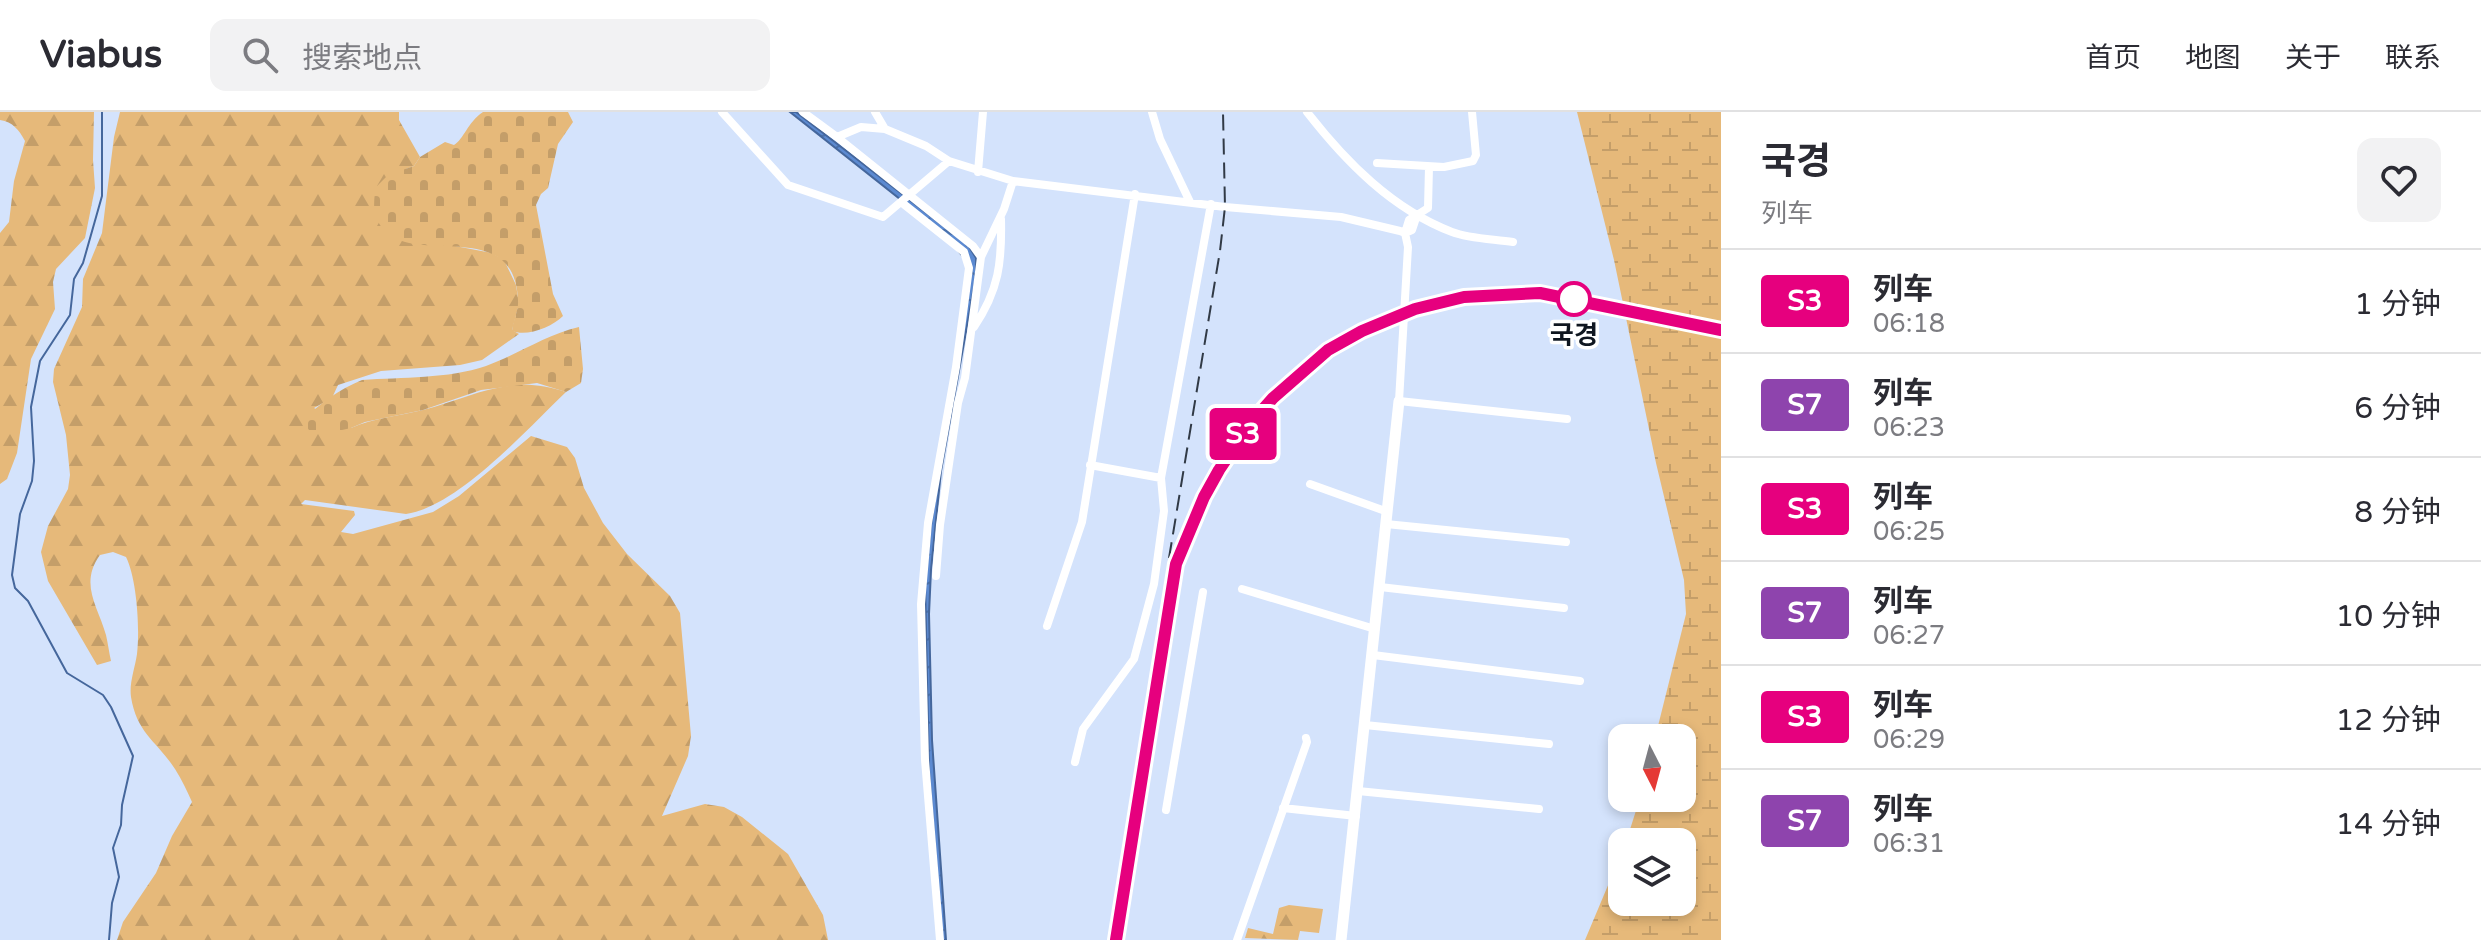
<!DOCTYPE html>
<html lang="zh">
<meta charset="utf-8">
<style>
:root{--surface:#fff;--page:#f2f2f3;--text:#2b2b33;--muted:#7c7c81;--line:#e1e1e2}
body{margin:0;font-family:"Varela Round","Noto Sans SC","Noto Sans KR",sans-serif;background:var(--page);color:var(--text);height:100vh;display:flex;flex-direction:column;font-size:30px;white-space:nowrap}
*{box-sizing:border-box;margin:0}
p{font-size:26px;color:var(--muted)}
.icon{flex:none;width:44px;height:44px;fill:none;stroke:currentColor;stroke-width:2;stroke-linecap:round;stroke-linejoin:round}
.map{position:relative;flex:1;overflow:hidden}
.drawer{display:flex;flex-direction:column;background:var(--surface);width:760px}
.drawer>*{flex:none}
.badge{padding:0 16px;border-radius:6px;font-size:28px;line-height:52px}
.needle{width:52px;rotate:174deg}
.controls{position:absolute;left:1608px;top:612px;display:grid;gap:16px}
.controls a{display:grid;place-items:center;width:88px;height:88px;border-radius:16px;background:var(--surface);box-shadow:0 4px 12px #0003;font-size:40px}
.map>.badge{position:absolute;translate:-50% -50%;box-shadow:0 0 0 4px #fff}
.round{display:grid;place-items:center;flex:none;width:84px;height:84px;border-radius:16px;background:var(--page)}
.overview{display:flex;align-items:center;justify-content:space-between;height:136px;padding:0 40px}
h1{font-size:38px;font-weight:700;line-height:60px}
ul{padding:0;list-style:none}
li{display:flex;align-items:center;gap:24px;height:104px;padding:0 40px;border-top:2px solid var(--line)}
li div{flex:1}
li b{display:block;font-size:30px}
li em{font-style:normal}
li .badge{min-width:88px;font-weight:700;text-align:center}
header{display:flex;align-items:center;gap:48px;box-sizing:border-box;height:112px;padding:0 40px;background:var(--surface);border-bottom:2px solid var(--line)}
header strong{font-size:38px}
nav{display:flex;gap:44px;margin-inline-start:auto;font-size:28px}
.search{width:560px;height:72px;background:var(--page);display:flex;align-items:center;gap:20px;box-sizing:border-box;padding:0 28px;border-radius:16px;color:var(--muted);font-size:30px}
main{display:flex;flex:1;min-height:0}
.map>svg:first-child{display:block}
.forest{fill:url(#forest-firs)}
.wetland{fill:url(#wetland-marsh)}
.cemetery{fill:url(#cemetery-stones)}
.water{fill:url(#water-ripples);stroke:#45679c;stroke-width:2}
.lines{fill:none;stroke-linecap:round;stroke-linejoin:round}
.stream{stroke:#45679c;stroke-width:2}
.street{stroke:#fff;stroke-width:8}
.secondary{stroke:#fff;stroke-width:11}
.rail{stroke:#313a46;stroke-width:2;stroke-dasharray:16 8;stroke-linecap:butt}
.line-casing{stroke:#fff;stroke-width:18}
.line{stroke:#e6007e;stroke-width:12}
.stop-dot{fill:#fff;stroke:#e6007e;stroke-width:4}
.labels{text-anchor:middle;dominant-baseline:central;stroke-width:7;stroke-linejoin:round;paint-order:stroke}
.stop-label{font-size:26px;font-weight:bold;fill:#0f1620;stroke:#fff}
</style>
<header>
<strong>Viabus</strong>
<div class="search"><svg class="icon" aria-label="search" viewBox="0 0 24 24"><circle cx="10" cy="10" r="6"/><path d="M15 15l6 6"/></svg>搜索地点</div>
<nav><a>首页</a><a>地图</a><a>关于</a><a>联系</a></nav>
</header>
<main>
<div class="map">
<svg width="1721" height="828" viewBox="0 0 1721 828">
<defs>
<pattern id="forest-firs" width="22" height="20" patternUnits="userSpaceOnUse" patternTransform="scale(2)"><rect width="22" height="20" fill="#e6b97a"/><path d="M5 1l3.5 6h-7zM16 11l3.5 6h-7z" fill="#c49e69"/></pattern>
<pattern id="wetland-marsh" width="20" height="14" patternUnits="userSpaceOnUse" patternTransform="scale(2)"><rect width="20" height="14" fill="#e6b97a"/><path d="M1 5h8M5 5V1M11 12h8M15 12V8" fill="none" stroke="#c49e69"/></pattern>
<pattern id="cemetery-stones" width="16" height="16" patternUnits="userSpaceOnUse" patternTransform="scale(2)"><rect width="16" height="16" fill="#e6b97a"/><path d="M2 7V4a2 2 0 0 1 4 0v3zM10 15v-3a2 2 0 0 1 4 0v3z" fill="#c49e69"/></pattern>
<pattern id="water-ripples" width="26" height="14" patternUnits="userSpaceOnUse" patternTransform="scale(2)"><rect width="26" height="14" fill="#5c8ad1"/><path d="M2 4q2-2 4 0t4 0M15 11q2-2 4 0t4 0" fill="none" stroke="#4a70a9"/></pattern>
</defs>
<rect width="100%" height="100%" fill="#d4e3fc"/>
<path class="forest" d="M 0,0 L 94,0 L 93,48 L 95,76 L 85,126 L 56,157 L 53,170 L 55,197 L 31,247 L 17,341 L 7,367 L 0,372 L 0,121 L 9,110 L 14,69 L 25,29 C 19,18 13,10 0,8 Z
M 120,0 L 399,0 L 399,8 L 420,45 L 414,54 L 406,57 L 455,134 L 492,141 L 504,148 L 516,173 L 519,192 L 512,218 L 519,222 L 482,248 L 460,253 L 381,259 L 338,273 L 332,286 L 314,296 L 351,316 C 374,306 398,304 423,298 C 475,284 510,261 566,280 C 528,316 458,395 406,402 L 305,388 L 301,392 L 354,399 L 355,403 L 341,420 L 353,422 L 433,400 L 459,384 L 531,324 L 567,335 L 575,346 L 584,376 L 603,411 L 627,442 L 670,484 L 680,501 L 691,624 L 688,644 L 662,704 L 705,692 L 724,695 L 742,705 L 788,742 L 823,803 L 828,828 L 117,828 L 123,810 L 156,761 L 172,724 L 192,690 C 187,679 182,668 175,657 C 157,629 137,622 131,585 C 129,571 135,556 137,542 C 140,517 137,467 126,445 L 113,440 L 100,443 C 79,472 98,494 106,523 C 108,532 109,540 111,549 L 97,553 L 48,469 L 41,440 L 48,414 L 68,377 L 70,363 L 66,323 L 53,270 L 54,257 L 82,195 L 83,167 L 102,121 L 114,25 Z
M 1289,793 L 1323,797 L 1319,821 L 1300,819 L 1298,828 L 1245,826 L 1248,816 L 1273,822 L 1279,796 Z"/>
<path class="wetland" d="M 1577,0 L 1721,0 L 1721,828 L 1585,828 L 1622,740 L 1622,790 L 1682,790 L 1682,730 L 1626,730 L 1640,686 L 1682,686 L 1682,626 L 1655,626 L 1686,502 L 1684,468 L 1656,351 L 1614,148 Z"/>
<path class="cemetery" d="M 483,0 L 568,0 L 573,10 L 558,32 L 548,76 L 541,82 L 536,93 L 553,182 L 563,204 C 552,215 527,225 512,219 C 513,208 519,198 518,188 C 514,94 392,168 375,101 C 373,94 375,83 375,76 L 388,63 L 414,54 L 420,45 L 445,30 L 454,33 C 464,27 467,11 483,0 Z
M 579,215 L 583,257 L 581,271 L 566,280 L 537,271 L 481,278 L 423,298 L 365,310 L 351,316 L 333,320 L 311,321 L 303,309 C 318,292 340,277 362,268 C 402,265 448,267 486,254 C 519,242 545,223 579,215 Z"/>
<path class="water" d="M 790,0 L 796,0 L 968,133 L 976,146 L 976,164 L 941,359 L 931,458 L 929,502 L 932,628 L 946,828 L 942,828 L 929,659 L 925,469 L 931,413 L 971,154 L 944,122 Z"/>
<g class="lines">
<path class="stream" d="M 102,0 L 102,84 L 83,151 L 74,167 L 70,203 L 40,249 L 31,295 L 34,349 L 32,369 L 20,402 L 12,463 L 15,476 L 28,489 L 67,561 L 103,583 L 111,595 L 133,644 L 122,693 L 121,713 L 113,736 L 119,765 L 112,791 L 109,828"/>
<path class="street" d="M 722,0 L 788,73 L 883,105 L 949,49
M 803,0 L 837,25 L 861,15 L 885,17
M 875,0 L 885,17 L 926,34 L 949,49 L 1013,69
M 1152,0 L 1160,27 L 1190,90
M 1307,0 C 1346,50 1392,97 1452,120 C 1470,127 1494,127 1513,130
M 837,25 L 973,134 L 981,145
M 1377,51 L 1444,55 L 1473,49 L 1476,43 L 1472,0
M 978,60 L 983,0
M 901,90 L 964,140 L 969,156 L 956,255 L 928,411 L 921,492 L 925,648 L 940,828
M 1405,121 L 1412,118 L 1417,103 L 1428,96 L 1429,55
M 1405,121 L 1409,108 L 1417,103
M 974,215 C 999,178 1002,150 1001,107
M 1090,353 L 1161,366
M 1310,372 L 1388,400
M 1386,412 L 1566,430
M 936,464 L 940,413 L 958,291 L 965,266 L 981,145 L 1004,97 L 1013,69 L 1225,95 L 1341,105 L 1400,119 L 1405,121 L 1408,135 L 1399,289 L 1567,307
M 1380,475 L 1564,496
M 1242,477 L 1375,517
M 1047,514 L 1082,410 L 1135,82
M 1373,543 L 1580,569
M 1365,613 L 1549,632
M 1075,650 L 1083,617 L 1134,547 L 1154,472 L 1164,399 L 1161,366 L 1211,92
M 1358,679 L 1539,697
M 1283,696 L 1356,704
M 1166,698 L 1203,480
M 1237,828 L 1307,630 L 1306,626"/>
<path class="secondary" d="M 1341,828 L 1399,289"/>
<path class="rail" d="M 1169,446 L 1220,139 L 1225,95 L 1223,0
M 1116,828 L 1176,452 L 1204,385 L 1219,358 L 1250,312 L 1273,286 L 1328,238 L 1362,219 L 1415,197 L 1464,185 L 1540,181 L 1721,218"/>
</g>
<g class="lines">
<defs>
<path id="line" d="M 1116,828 L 1176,452 L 1204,385 L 1219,358 L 1250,312 L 1273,286 L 1328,238 L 1362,219 L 1415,197 L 1464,185 L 1540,181 L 1721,218"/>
</defs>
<use href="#line" class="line-casing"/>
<use href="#line" class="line"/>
</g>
<circle class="stop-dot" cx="1574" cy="187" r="16"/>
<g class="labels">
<g class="stop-label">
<text x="1574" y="223">국경</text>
</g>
</g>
</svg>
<div class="controls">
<a><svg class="needle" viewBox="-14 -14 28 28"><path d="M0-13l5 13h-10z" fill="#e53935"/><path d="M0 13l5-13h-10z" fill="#7c7c81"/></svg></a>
<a><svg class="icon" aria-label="layers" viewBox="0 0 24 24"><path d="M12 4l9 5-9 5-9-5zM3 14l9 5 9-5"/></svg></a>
</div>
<b class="badge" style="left:1243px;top:322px;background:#e6007e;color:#fff">S3</b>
</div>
<section class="drawer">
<div class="overview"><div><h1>국경</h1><p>列车</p></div><a class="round"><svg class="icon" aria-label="heart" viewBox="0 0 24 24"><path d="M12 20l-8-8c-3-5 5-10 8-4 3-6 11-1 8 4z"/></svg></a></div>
<ul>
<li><span class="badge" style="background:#e6007e;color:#fff">S3</span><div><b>列车</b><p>06:18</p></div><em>1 分钟</em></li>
<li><span class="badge" style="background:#8e44ad;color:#fff">S7</span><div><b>列车</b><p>06:23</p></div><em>6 分钟</em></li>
<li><span class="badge" style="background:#e6007e;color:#fff">S3</span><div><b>列车</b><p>06:25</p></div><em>8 分钟</em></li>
<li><span class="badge" style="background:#8e44ad;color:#fff">S7</span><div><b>列车</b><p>06:27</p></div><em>10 分钟</em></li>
<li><span class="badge" style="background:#e6007e;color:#fff">S3</span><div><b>列车</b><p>06:29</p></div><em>12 分钟</em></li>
<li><span class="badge" style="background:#8e44ad;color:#fff">S7</span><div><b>列车</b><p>06:31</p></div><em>14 分钟</em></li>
</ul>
</section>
</main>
